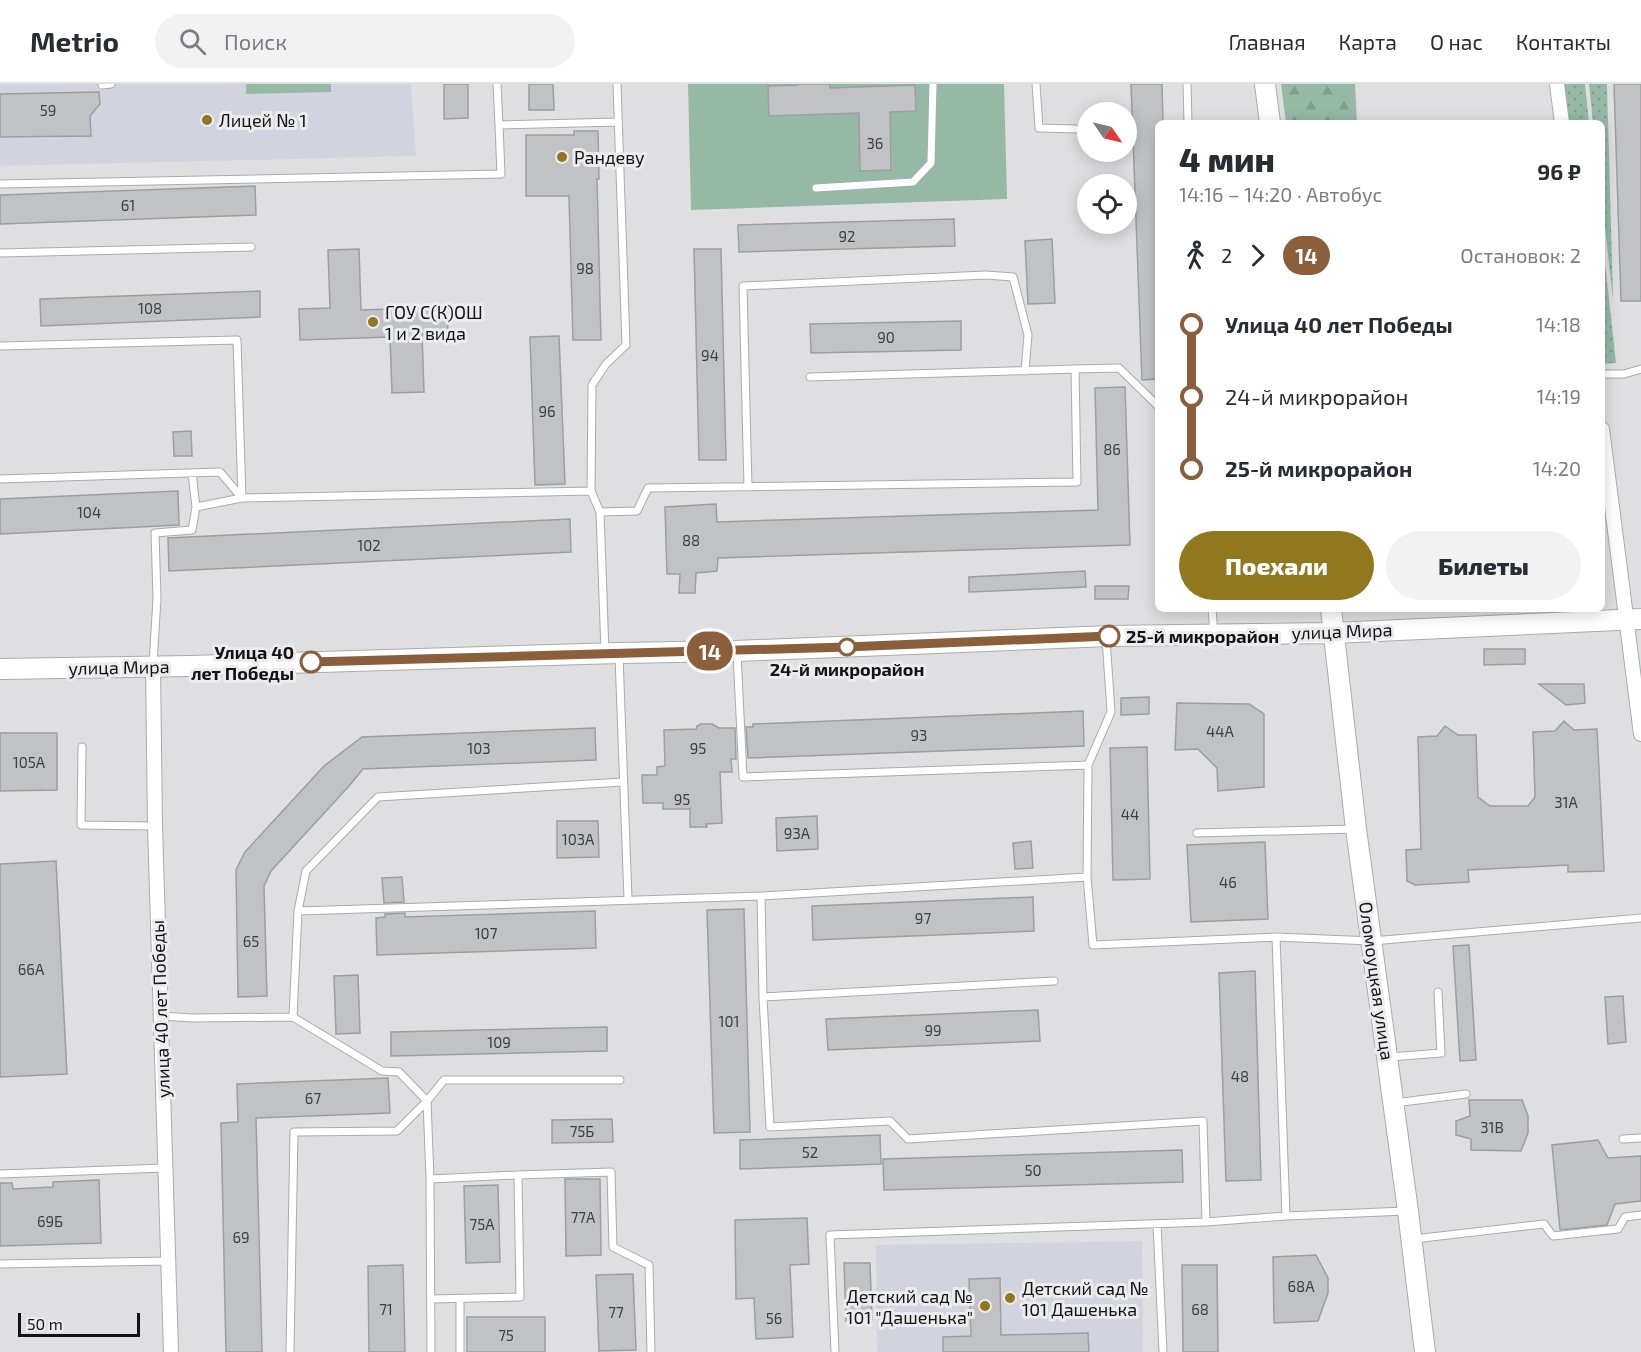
<!DOCTYPE html>
<html lang="ru">
<meta charset="utf-8">
<style>
:root{--surface:#fff;--page:#f2f2f3;--text:#2b2b33;--muted:#7c7c81;--line:#e1e1e2;--accent:#91771d}
body{margin:0;font-family:"Exo 2",sans-serif;background:var(--page);color:var(--text);height:100vh;display:flex;flex-direction:column;font-size:22px;white-space:nowrap}
*{box-sizing:border-box;margin:0}
p{font-size:20px;color:var(--muted)}
.icon{flex:none;width:33px;height:33px;fill:none;stroke:currentColor;stroke-width:2;stroke-linecap:round;stroke-linejoin:round}
.map{position:relative;flex:1;overflow:hidden}
.panel{position:absolute;left:1155px;top:36px;width:450px;height:492px;display:flex;flex-direction:column;background:var(--surface);border-radius:9px;box-shadow:0 3px 15px #0003}
.panel>*{flex:none}
.badge{padding:0 12px;border-radius:20px;font-size:21px;line-height:39px}
.needle{width:39px;rotate:124deg}
.buttons{position:absolute;left:1077px;top:18px;display:grid;gap:12px}
.buttons a{display:grid;place-items:center;width:60px;height:60px;border-radius:50%;background:var(--surface);box-shadow:0 3px 15px #0003;font-size:30px}
.scale{position:absolute;left:18px;bottom:15px;width:122px;box-sizing:border-box;padding-left:6px;border:3px solid #131314;border-top:0;font-size:16px;line-height:21px;white-space:nowrap;color:#131314;-webkit-text-stroke:4px #ececef;paint-order:stroke}
.map>.badge{position:absolute;translate:-50% -50%;box-shadow:0 0 0 3px #fff}
.legs{display:flex;align-items:center;gap:9px;height:66px;padding:0 24px;font-size:20px}
.legs p{margin-inline-start:auto}
.overview{display:flex;align-items:center;justify-content:space-between;height:102px;padding:0 24px}
h1{font-size:33px;font-weight:800;line-height:45px}
.cta{display:flex;gap:12px;margin-top:auto;padding:12px 24px}
.cta a{flex:1;height:69px;border-radius:36px;background:var(--accent);color:#fff;font-size:24px;font-weight:800;line-height:69px;text-align:center}
.cta a+a{background:var(--page);color:var(--text)}
ul{padding:0 24px;list-style:none}
li{display:flex;align-items:center;gap:21px;height:72px;font-size:22px}
li i{display:grid;place-items:center;width:9px;height:100%;margin:0 8px;background:currentColor}
li i::after{content:'';width:15px;height:15px;margin:-8px;border:4px solid;border-radius:50%;background:var(--surface)}
li p{margin-inline-start:auto}
li:first-child i{background:linear-gradient(#0000 50%,currentColor 0)}
li:last-child i{background:linear-gradient(currentColor 50%,#0000 0)}
header{display:flex;align-items:center;gap:36px;box-sizing:border-box;height:84px;padding:0 30px;background:var(--surface);border-bottom:2px solid var(--line)}
header strong{font-size:28px}
nav{display:flex;gap:33px;margin-inline-start:auto;font-size:21px}
.search{width:420px;height:54px;background:var(--page);display:flex;align-items:center;gap:15px;box-sizing:border-box;padding:0 21px;border-radius:33px;color:var(--muted);font-size:22px}
.map>svg:first-child{display:block}
.built{fill:#d2d3de}
.grass{fill:url(#grass-dots)}
.forest{fill:url(#forest-firs)}
.park{fill:#95b9a5}
.building{fill:#c1c2c5;stroke:#9e9ea1;stroke-width:1.5}
.lines{fill:none;stroke-linecap:round;stroke-linejoin:round}
.lane-casing{stroke:#aaabae;stroke-width:9}
.street-casing{stroke:#aaabae;stroke-width:16}
.secondary-casing{stroke:#aaabae;stroke-width:22}
.lane{stroke:#fff;stroke-width:7}
.street{stroke:#fff;stroke-width:14}
.secondary{stroke:#fff;stroke-width:20}
.line-1-casing{stroke:#fff;stroke-width:14}
.line-1{stroke:#8b5e3c;stroke-width:9}
.poi-dot{fill:#91771d;stroke:#ececef;stroke-width:2}
.stop-1-dot{fill:#fff;stroke:#8b5e3c;stroke-width:3}
.labels{text-anchor:middle;dominant-baseline:central;stroke-width:6;stroke-linejoin:round;paint-order:stroke}
.number-label{font-size:15px;fill:#3e3f40}
.poi-label{font-size:18px;fill:#131314;stroke:#ececef;text-anchor:start}
.street-label{font-size:18px;fill:#131314;stroke:#ececef}
.stop-label{font-size:18px;font-weight:bold;fill:#131314;stroke:#ececef;text-anchor:start}
</style>
<header>
<strong>Metrio</strong>
<div class="search"><svg class="icon" aria-label="search" viewBox="0 0 24 24"><circle cx="10" cy="10" r="6"/><path d="M15 15l6 6"/></svg>Поиск</div>
<nav><a>Главная</a><a>Карта</a><a>О нас</a><a>Контакты</a></nav>
</header>
<div class="map">
<svg width="1641" height="1268" viewBox="0 0 1641 1268">
<defs>
<pattern id="grass-dots" width="8" height="8" patternUnits="userSpaceOnUse" patternTransform="scale(1.5)"><rect width="8" height="8" fill="#95b9a5"/><path d="M2 2h.1M6 6h.1" fill="none" stroke="#809e8d" stroke-width="1.8" stroke-linecap="round"/></pattern>
<pattern id="forest-firs" width="22" height="20" patternUnits="userSpaceOnUse" patternTransform="scale(1.5)"><rect width="22" height="20" fill="#95b9a5"/><path d="M5 1l3.5 6h-7zM16 11l3.5 6h-7z" fill="#809e8d"/></pattern>
</defs>
<rect width="100%" height="100%" fill="#dfdfe2"/>
<path class="built" d="M 0,0 L 411,0 L 416,72 L 0,82 Z
M 1142,1157 L 1143,1268 L 877,1268 L 876,1161 Z"/>
<path class="grass" d="M 1564,0 L 1585,0 L 1589,39 L 1569,39 Z
M 1589,0 L 1607,0 L 1613,216 L 1602,116 L 1602,39 L 1593,39 Z
M 1602,152 L 1616,279 L 1602,280 Z"/>
<path class="forest" d="M 1281,0 L 1355,0 L 1357,39 L 1286,39 Z"/>
<path class="park" d="M 246,0 L 331,0 L 331,8 L 246,10 Z
M 688,0 L 1004,0 L 1007,115 L 691,126 Z"/>
<path class="building" d="M 444,0 L 468,0 L 468,34 L 444,35 Z
M 529,0 L 553,0 L 554,26 L 529,26 Z
M 798,0 L 830,0 L 830,4 L 915,1 L 916,27 L 890,28 L 891,86 L 860,87 L 859,29 L 769,32 L 768,2 L 798,1 Z
M 1131,0 L 1162,0 L 1163,39 L 1158,39 L 1158,295 L 1142,296 Z
M 1614,0 L 1641,0 L 1641,217 L 1621,217 Z
M 99,8 L 100,20 L 90,32 L 91,52 L 0,53 L 0,10 Z
M 574,47 L 598,47 L 599,95 L 597,95 L 601,256 L 573,256 L 569,112 L 526,112 L 526,51 L 574,51 Z
M 255,102 L 256,131 L 0,140 L 0,111 Z
M 954,135 L 955,162 L 739,168 L 738,141 Z
M 1052,155 L 1055,219 L 1028,220 L 1025,157 Z
M 359,165 L 361,226 L 447,223 L 448,249 L 422,250 L 424,308 L 392,309 L 390,253 L 300,256 L 299,225 L 330,224 L 328,166 Z
M 694,165 L 721,165 L 726,376 L 699,376 Z
M 260,207 L 260,233 L 41,242 L 40,215 Z
M 961,237 L 961,266 L 811,269 L 810,240 Z
M 559,252 L 565,400 L 535,401 L 530,253 Z
M 1125,303 L 1130,461 L 718,474 L 717,487 L 696,489 L 695,509 L 679,509 L 680,490 L 667,490 L 665,423 L 716,420 L 717,438 L 1098,426 L 1095,304 Z
M 191,347 L 192,372 L 174,372 L 173,348 Z
M 178,407 L 179,441 L 0,450 L 0,415 Z
M 570,435 L 571,468 L 169,487 L 168,454 Z
M 1085,487 L 1086,503 L 969,508 L 969,493 Z
M 1095,502 L 1129,502 L 1128,515 L 1095,515 Z
M 1484,565 L 1525,565 L 1525,580 L 1484,581 Z
M 1539,600 L 1584,600 L 1585,619 L 1566,621 Z
M 1149,613 L 1149,630 L 1121,631 L 1121,614 Z
M 1177,619 L 1249,620 L 1264,630 L 1264,703 L 1218,707 L 1217,684 L 1198,665 L 1175,666 Z
M 1083,627 L 1084,662 L 748,674 L 746,643 L 753,643 L 753,640 Z
M 1564,637 L 1574,646 L 1597,645 L 1604,787 L 1568,788 L 1568,781 L 1468,786 L 1469,798 L 1415,801 L 1407,797 L 1406,766 L 1421,765 L 1418,653 L 1437,652 L 1445,642 L 1458,651 L 1476,651 L 1478,713 L 1490,722 L 1528,722 L 1535,713 L 1533,648 L 1555,647 Z
M 701,640 L 712,640 L 719,644 L 735,644 L 736,675 L 731,675 L 732,688 L 720,688 L 722,739 L 706,740 L 707,743 L 690,743 L 690,725 L 663,725 L 663,719 L 643,719 L 642,691 L 657,691 L 657,683 L 665,682 L 664,646 L 696,645 L 697,642 Z
M 595,644 L 596,676 L 363,685 L 349,702 L 271,787 L 264,802 L 267,912 L 238,913 L 236,786 L 245,768 L 324,682 L 362,653 Z
M 0,649 L 57,649 L 57,706 L 0,707 Z
M 1147,663 L 1150,795 L 1113,796 L 1110,664 Z
M 817,732 L 818,765 L 777,767 L 776,734 Z
M 557,737 L 598,737 L 599,773 L 557,774 Z
M 1031,757 L 1033,784 L 1015,785 L 1013,759 Z
M 1265,758 L 1268,835 L 1191,838 L 1187,761 Z
M 56,777 L 67,990 L 0,993 L 0,780 Z
M 402,793 L 404,818 L 384,819 L 382,794 Z
M 1033,813 L 1034,847 L 813,856 L 812,822 Z
M 744,825 L 750,1048 L 714,1049 L 707,826 Z
M 595,827 L 596,864 L 377,871 L 376,834 L 385,833 L 385,830 L 405,829 L 405,833 Z
M 1469,861 L 1476,976 L 1460,977 L 1453,862 Z
M 1255,887 L 1261,1096 L 1226,1097 L 1219,889 Z
M 358,891 L 360,949 L 336,950 L 334,892 Z
M 1623,912 L 1626,958 L 1608,960 L 1605,913 Z
M 1038,926 L 1040,957 L 828,966 L 826,935 Z
M 607,943 L 607,967 L 391,972 L 391,948 Z
M 388,994 L 390,1029 L 256,1034 L 262,1268 L 226,1268 L 221,1039 L 238,1038 L 237,1000 Z
M 1469,1016 L 1522,1016 L 1528,1032 L 1528,1049 L 1521,1067 L 1471,1066 L 1471,1055 L 1456,1051 L 1456,1037 L 1470,1032 Z
M 612,1035 L 613,1058 L 552,1059 L 552,1036 Z
M 880,1051 L 881,1080 L 740,1085 L 740,1056 Z
M 1598,1056 L 1608,1074 L 1641,1072 L 1641,1117 L 1615,1120 L 1607,1141 L 1560,1146 L 1552,1061 Z
M 1182,1066 L 1183,1098 L 884,1106 L 883,1075 Z
M 565,1095 L 600,1095 L 601,1171 L 566,1172 Z
M 99,1096 L 101,1159 L 0,1162 L 0,1099 L 12,1099 L 13,1105 L 53,1103 L 53,1098 Z
M 498,1101 L 500,1178 L 466,1179 L 464,1102 Z
M 807,1134 L 809,1180 L 790,1181 L 793,1253 L 756,1255 L 754,1214 L 736,1215 L 735,1136 Z
M 1316,1171 L 1328,1194 L 1328,1209 L 1318,1237 L 1274,1239 L 1273,1173 Z
M 844,1179 L 870,1179 L 872,1236 L 846,1237 Z
M 403,1181 L 405,1268 L 369,1268 L 368,1182 Z
M 1182,1181 L 1217,1181 L 1218,1268 L 1183,1268 Z
M 633,1190 L 636,1266 L 599,1267 L 596,1191 Z
M 1000,1194 L 1001,1251 L 1088,1249 L 1089,1268 L 943,1268 L 943,1253 L 971,1252 L 969,1195 Z
M 467,1233 L 545,1233 L 545,1268 L 467,1268 Z"/>
<g class="lines">
<defs>
<path id="lane" d="M 497,0 L 499,41
M 1036,0 L 1039,44 L 1075,45
M 1187,0 L 1188,39
M 102,1 L 111,0
M 0,100 L 501,90 L 499,41 L 618,38
M 816,104 L 913,98 L 931,79 L 933,0
M 0,169 L 251,163
M 0,262 L 237,256 L 242,414 L 196,423 L 192,446 L 155,449 L 157,514 L 153,581
M 1602,290 L 1624,290 L 1641,285
M 810,293 L 1075,285
M 192,389 L 196,423
M 0,395 L 220,388 L 242,414 L 591,407
M 748,403 L 743,202 L 986,191 L 1013,193 L 1028,251 L 1025,287
M 600,428 L 637,427 L 648,404 L 1077,398 L 1075,285 L 1119,284 L 1158,322
M 1212,525 L 1214,549
M 1106,554 L 1111,628 L 1088,681 L 1087,793 L 1093,861 L 1276,853 L 1372,857 L 1641,834
M 605,568 L 600,428 L 591,407 L 592,301 L 606,280 L 626,261 L 617,0
M 737,569 L 743,693 L 1088,681
M 619,572 L 628,815
M 82,663 L 81,741 L 155,742
M 1197,749 L 1354,745
M 761,812 L 763,913 L 770,1043 L 890,1037 L 908,1055 L 1203,1037 L 1206,1138 L 1286,1132 L 1406,1127
M 298,827 L 306,787 L 378,713 L 623,698
M 1276,853 L 1286,1132
M 763,913 L 1054,897
M 160,932 L 193,934 L 293,933 L 298,827 L 761,812 L 1087,793
M 1390,973 L 1441,969 L 1438,908
M 1394,1019 L 1466,1010
M 1623,1055 L 1641,1054
M 0,1090 L 165,1084
M 430,1095 L 518,1091
M 1157,1140 L 1163,1268
M 1414,1155 L 1544,1140 L 1553,1152 L 1618,1145 L 1625,1133 L 1641,1131
M 0,1180 L 168,1177
M 431,1215 L 520,1213 L 518,1091 L 611,1088 L 613,1163 L 649,1181 L 651,1268
M 460,1215 L 460,1268
M 290,1268 L 294,1048 L 397,1047 L 427,1017 L 399,988 L 382,987 L 293,933
M 431,1268 L 430,1095 L 427,1017 L 444,996 L 620,996
M 835,1268 L 830,1151 L 1206,1138"/>
<path id="street" d="M 1557,0 L 1562,39
M 1602,345 L 1641,650
M 153,582 L 155,742 L 171,1268"/>
<path id="secondary" d="M 1265,0 L 1270,39
M 1331,525 L 1356,745 L 1408,1127 L 1425,1268
M 0,585 L 190,582 L 619,569 L 736,567 L 1109,552 L 1333,549 L 1641,535"/>
</defs>
<use href="#lane" class="lane-casing"/>
<use href="#street" class="street-casing"/>
<use href="#secondary" class="secondary-casing"/>
<use href="#lane" class="lane"/>
<use href="#street" class="street"/>
<use href="#secondary" class="secondary"/>
</g>
<g class="lines">
<defs>
<path id="line-1" d="M 311,578 L 847,563 L 1109,552"/>
</defs>
<use href="#line-1" class="line-1-casing"/>
<use href="#line-1" class="line-1"/>
</g>
<g class="poi-dot">
<circle cx="207" cy="36" r="6"/>
<circle cx="562" cy="73" r="6"/>
<circle cx="373" cy="238" r="6"/>
<circle cx="1010" cy="1214" r="6"/>
<circle cx="985" cy="1222" r="6"/>
</g>
<g class="stop-1-dot">
<circle cx="1109" cy="552" r="10"/>
<circle cx="847" cy="563" r="8"/>
<circle cx="311" cy="578" r="10"/>
</g>
<g class="labels">
<g class="number-label">
<text x="48" y="26">59</text>
<text x="875" y="59">36</text>
<text x="128" y="121">61</text>
<text x="847" y="152">92</text>
<text x="585" y="184">98</text>
<text x="150" y="224">108</text>
<text x="886" y="253">90</text>
<text x="710" y="271">94</text>
<text x="547" y="327">96</text>
<text x="1112" y="365">86</text>
<text x="89" y="428">104</text>
<text x="691" y="456">88</text>
<text x="369" y="461">102</text>
<text x="1220" y="647">44А</text>
<text x="919" y="651">93</text>
<text x="479" y="664">103</text>
<text x="698" y="664">95</text>
<text x="29" y="678">105А</text>
<text x="682" y="715">95</text>
<text x="1566" y="718">31А</text>
<text x="1130" y="730">44</text>
<text x="797" y="749">93А</text>
<text x="578" y="755">103А</text>
<text x="1228" y="798">46</text>
<text x="923" y="834">97</text>
<text x="486" y="849">107</text>
<text x="251" y="857">65</text>
<text x="31" y="885">66А</text>
<text x="729" y="937">101</text>
<text x="933" y="946">99</text>
<text x="499" y="958">109</text>
<text x="1240" y="992">48</text>
<text x="313" y="1014">67</text>
<text x="1492" y="1043">31В</text>
<text x="582" y="1047">75Б</text>
<text x="810" y="1068">52</text>
<text x="1033" y="1086">50</text>
<text x="583" y="1133">77А</text>
<text x="50" y="1137">69Б</text>
<text x="482" y="1140">75А</text>
<text x="241" y="1153">69</text>
<text x="1301" y="1202">68А</text>
<text x="386" y="1225">71</text>
<text x="1200" y="1225">68</text>
<text x="616" y="1228">77</text>
<text x="774" y="1234">56</text>
<text x="506" y="1251">75</text>
</g>
<g class="poi-label">
<text x="219" y="36">Лицей № 1</text>
<text x="574" y="73">Рандеву</text>
<text x="385" y="228">ГОУ С(К)ОШ<tspan x="385" dy="21">1 и 2 вида</tspan></text>
<text x="1022" y="1204">Детский сад №<tspan x="1022" dy="21">101 Дашенька</tspan></text>
<text x="973" y="1212" text-anchor="end">Детский сад №<tspan x="973" dy="21">101 "Дашенька"</tspan></text>
</g>
<g class="street-label">
<text transform="translate(1342 547) rotate(-2)">улица Мира</text>
<text transform="translate(119 583) rotate(-1)">улица Мира</text>
<text transform="translate(1377 897) rotate(82)">Оломоуцкая улица</text>
<text transform="translate(160 925) rotate(-92)">улица 40 лет Победы</text>
</g>
<g class="stop-label">
<text x="1126" y="552">25-й микрорайон</text>
<text x="294" y="568" text-anchor="end">Улица 40<tspan x="294" dy="21">лет Победы</tspan></text>
<text x="847" y="585" text-anchor="middle">24-й микрорайон</text>
</g>
</g>
</svg>
<div class="buttons">
<a><svg class="needle" viewBox="-14 -14 28 28"><path d="M0-13l5 13h-10z" fill="#e53935"/><path d="M0 13l5-13h-10z" fill="#7c7c81"/></svg></a>
<a><svg class="icon" aria-label="locate" viewBox="0 0 24 24"><circle cx="12" cy="12" r="6"/><path d="M12 2v4M12 18v4M2 12h4M18 12h4"/></svg></a>
</div>
<div class="scale">50 m</div>
<b class="badge" style="left:710px;top:567px;background:#8b5e3c;color:#fff">14</b>
<section class="panel">
<div class="overview"><div><h1>4 мин</h1><p>14:16 – 14:20 · Автобус</p></div><b>96 ₽</b></div>
<div class="legs"><svg class="icon" aria-label="walk" viewBox="0 0 24 24"><circle cx="13" cy="4" r="2"/><path d="M13 8l-2 6 4 7M11 14l-3 7M7 12l3-4h3l4 4"/></svg>2<svg class="icon" aria-label="forward" viewBox="0 0 24 24"><path d="M9 5l7 7-7 7"/></svg><b class="badge" style="background:#8b5e3c;color:#fff">14</b><p>Остановок: 2</p></div>
<ul>
<li><i style="color:#8b5e3c"></i><b>Улица 40 лет Победы</b><p>14:18</p></li>
<li><i style="color:#8b5e3c"></i><span>24-й микрорайон</span><p>14:19</p></li>
<li><i style="color:#8b5e3c"></i><b>25-й микрорайон</b><p>14:20</p></li>
</ul>
<div class="cta"><a>Поехали</a><a>Билеты</a></div>
</section>
</div>
